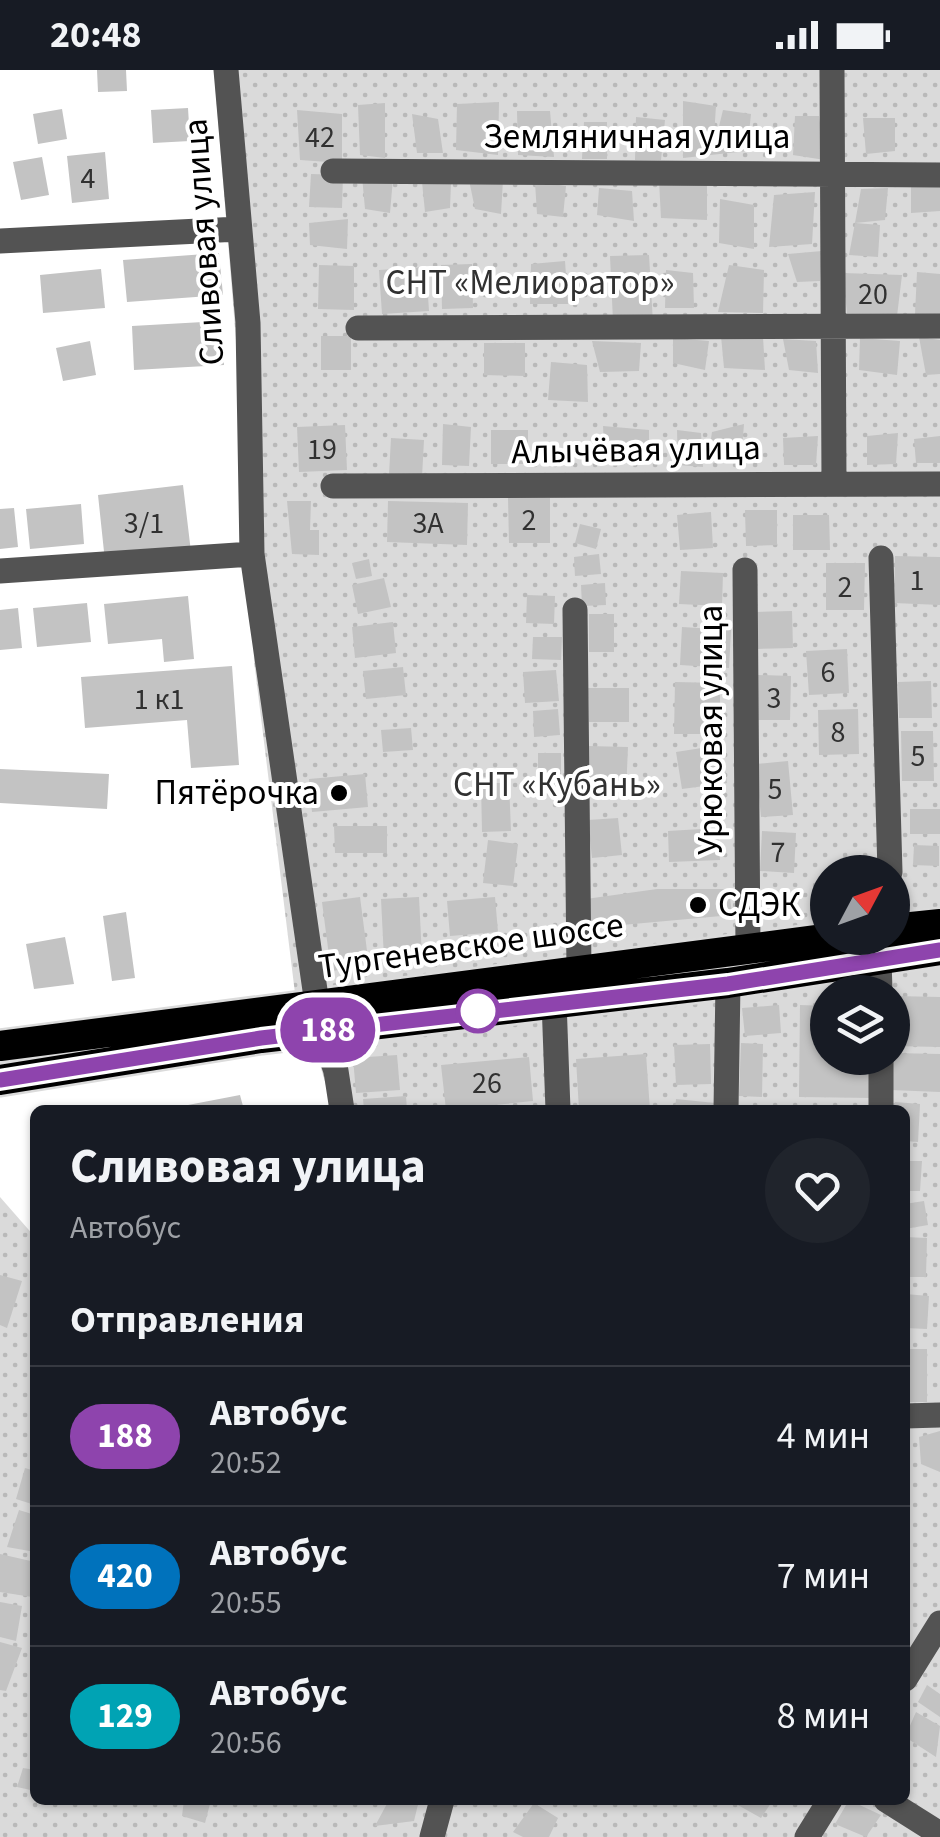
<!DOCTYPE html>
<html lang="ru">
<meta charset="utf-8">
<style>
:root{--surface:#171b24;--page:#20242c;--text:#f1f3f6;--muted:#9ea1a6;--line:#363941}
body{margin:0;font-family:"Source Sans 3",sans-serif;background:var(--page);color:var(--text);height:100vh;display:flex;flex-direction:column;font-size:38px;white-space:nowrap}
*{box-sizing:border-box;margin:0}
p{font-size:32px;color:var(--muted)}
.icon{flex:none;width:55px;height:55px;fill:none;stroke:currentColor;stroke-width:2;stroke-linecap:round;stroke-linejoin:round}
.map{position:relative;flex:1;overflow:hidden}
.sheet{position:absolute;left:30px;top:1035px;width:880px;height:700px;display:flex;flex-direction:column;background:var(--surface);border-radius:15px;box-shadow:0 2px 8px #0004}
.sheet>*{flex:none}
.badge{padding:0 20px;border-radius:32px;font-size:35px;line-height:65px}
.needle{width:65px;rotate:49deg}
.fabs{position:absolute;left:810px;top:785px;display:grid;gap:20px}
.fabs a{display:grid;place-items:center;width:100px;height:100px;border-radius:50%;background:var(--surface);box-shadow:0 2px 8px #0004;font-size:50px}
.map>.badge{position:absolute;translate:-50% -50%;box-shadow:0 0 0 5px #fff}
h2{padding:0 40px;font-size:38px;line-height:90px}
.round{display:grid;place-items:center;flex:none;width:105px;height:105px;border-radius:52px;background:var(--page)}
.head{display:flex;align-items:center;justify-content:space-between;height:170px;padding:0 40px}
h1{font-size:48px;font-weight:700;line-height:75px}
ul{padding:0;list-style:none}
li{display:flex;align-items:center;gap:30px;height:140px;padding:0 40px;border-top:2px solid var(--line)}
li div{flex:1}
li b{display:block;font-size:38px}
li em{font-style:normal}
li .badge{min-width:110px;font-weight:700;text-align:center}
.status{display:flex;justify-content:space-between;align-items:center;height:70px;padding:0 50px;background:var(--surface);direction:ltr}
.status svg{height:28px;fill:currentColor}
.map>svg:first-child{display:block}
.grass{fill:url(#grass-dots);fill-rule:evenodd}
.building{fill:#c3c3c3}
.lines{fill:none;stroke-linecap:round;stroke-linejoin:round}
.highway-casing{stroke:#dbdbdb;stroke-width:35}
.minor{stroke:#535353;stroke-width:25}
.highway{stroke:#000;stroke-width:30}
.line-casing{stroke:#fff;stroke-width:22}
.line{stroke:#8e44ad;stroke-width:15}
.poi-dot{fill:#000;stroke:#fff;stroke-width:4}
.stop-dot{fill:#fff;stroke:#8e44ad;stroke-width:5}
.labels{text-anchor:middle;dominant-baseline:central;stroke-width:8;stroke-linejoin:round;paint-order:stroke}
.number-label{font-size:30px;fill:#313131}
.street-label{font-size:35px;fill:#000;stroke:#fff}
.park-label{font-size:35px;fill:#313131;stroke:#fff}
.poi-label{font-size:35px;fill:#000;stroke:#fff;text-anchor:end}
</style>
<div class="status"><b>20:48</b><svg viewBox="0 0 49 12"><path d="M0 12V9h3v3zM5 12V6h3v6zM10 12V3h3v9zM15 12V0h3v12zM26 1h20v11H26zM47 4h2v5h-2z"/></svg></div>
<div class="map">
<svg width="940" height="1767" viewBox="0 0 940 1767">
<defs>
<pattern id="grass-dots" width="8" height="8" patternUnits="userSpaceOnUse" patternTransform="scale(2.5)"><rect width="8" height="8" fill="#dadada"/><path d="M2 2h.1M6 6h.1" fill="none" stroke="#b9b9b9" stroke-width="1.8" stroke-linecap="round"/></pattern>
</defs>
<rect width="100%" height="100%" fill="#fff"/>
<path class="grass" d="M 214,0 L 940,0 L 940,1767 L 0,1767 L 0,1127 L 35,1167 L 35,1730 L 905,1730 L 905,1040 L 323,1040 L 331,1032 L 317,985 L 303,988 L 254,591 L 249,430 ZM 828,802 L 892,802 L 892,868 L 828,868 ZM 828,922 L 892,922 L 892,988 L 828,988 Z"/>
<path class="building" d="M 97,0 L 126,0 L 127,21 L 98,22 Z
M 683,31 L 716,36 L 713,81 L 723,40 L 751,44 L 747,81 L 683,88 Z
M 499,32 L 498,85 L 456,80 L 457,34 Z
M 385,33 L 385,88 L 360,85 L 358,35 Z
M 188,38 L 190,71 L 153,73 L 151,40 Z
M 62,39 L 67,69 L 38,74 L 33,44 Z
M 297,40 L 342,44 L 342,93 L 300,90 Z
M 517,41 L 550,41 L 554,87 L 518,85 Z
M 412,44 L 438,49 L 443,83 L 417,83 Z
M 795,46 L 819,46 L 825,90 L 793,85 Z
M 636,47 L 665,50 L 661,90 L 635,90 Z
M 863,48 L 895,48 L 895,81 L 866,84 Z
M 584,52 L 607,52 L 607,89 L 582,89 Z
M 105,82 L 109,129 L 72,133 L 67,86 Z
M 42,87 L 49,125 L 21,130 L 13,92 Z
M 311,104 L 343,105 L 342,138 L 309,137 Z
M 362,106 L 393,108 L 390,143 L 365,139 Z
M 469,110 L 503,110 L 501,144 L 475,139 Z
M 659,110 L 707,111 L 707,150 L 661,148 Z
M 422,112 L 451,113 L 450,138 L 425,142 Z
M 535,112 L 566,116 L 563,147 L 537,144 Z
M 940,113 L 940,141 L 911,143 L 911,114 Z
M 599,118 L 632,121 L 634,151 L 597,145 Z
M 888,118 L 885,150 L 855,153 L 861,119 Z
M 815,122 L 812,174 L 769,177 L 774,125 Z
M 720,129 L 754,135 L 754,179 L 719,173 Z
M 348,149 L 347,179 L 310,175 L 309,153 Z
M 855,153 L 880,155 L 878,187 L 849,185 Z
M 822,181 L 820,211 L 797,212 L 788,184 Z
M 219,183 L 223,225 L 127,232 L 123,190 Z
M 649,185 L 653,253 L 613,251 L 610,186 Z
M 565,191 L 568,234 L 530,234 L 531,194 Z
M 472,194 L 473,238 L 442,239 L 441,195 Z
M 319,195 L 354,196 L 354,240 L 318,239 Z
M 729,195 L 764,200 L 763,243 L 718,242 Z
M 426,197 L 429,241 L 382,244 L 379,200 Z
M 101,199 L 105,238 L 43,243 L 40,205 Z
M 666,200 L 693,203 L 694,238 L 665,238 Z
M 917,202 L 940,204 L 940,246 L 915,244 Z
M 843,203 L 902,205 L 897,246 L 847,244 Z
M 221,251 L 224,295 L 134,300 L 132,256 Z
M 321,266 L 351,266 L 351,300 L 321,300 Z
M 721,266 L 763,267 L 765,300 L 724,298 Z
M 919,267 L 940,270 L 940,304 L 926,305 Z
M 673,268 L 709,271 L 705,300 L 673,293 Z
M 860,268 L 900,271 L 897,305 L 859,300 Z
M 783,269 L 816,271 L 818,303 L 789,300 Z
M 90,271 L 96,305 L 63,311 L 56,278 Z
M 592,271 L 641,273 L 639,301 L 600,302 Z
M 484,273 L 525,273 L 525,306 L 484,305 Z
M 551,292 L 587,295 L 588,332 L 548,330 Z
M 443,354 L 471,357 L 469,396 L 442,395 Z
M 744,354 L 741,390 L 708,388 L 712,362 Z
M 345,355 L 347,400 L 299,402 L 297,357 Z
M 603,356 L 649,360 L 649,390 L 605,392 Z
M 491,360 L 528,360 L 528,394 L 491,394 Z
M 677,360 L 701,363 L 703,397 L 678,395 Z
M 898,363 L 896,394 L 867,395 L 867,366 Z
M 818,366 L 816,395 L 784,395 L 783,368 Z
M 940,366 L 940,393 L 916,393 L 914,369 Z
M 391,368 L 424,370 L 422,407 L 389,405 Z
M 183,415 L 191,482 L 105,491 L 98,425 Z
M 508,428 L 550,428 L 550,473 L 509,473 Z
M 287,431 L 311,431 L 310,460 L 319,460 L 319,485 L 292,484 Z
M 388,431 L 468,433 L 467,475 L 387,472 Z
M 81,434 L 84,474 L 30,479 L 26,439 Z
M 14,438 L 18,477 L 0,479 L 0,439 Z
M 745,440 L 777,440 L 777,475 L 746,476 Z
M 711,442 L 713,478 L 680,480 L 677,445 Z
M 793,445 L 829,445 L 830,480 L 793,480 Z
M 580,454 L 601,459 L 596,479 L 575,473 Z
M 599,484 L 601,504 L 575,506 L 574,487 Z
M 895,486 L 940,487 L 940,535 L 894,533 Z
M 369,489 L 372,506 L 356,509 L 352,493 Z
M 826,493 L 865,493 L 864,540 L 826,540 Z
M 681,501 L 723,503 L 722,536 L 679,534 Z
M 384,508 L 391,537 L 358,544 L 352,515 Z
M 605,513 L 606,535 L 582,536 L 581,515 Z
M 527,525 L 555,526 L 554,554 L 526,553 Z
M 188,526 L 194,589 L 164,592 L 162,569 L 108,574 L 104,534 Z
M 87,533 L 91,572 L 37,577 L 33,538 Z
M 18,538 L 22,578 L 0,580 L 0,540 Z
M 792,541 L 793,578 L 756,579 L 755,542 Z
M 589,544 L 614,544 L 614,582 L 589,582 Z
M 393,552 L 396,583 L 355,588 L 352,557 Z
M 682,557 L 731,560 L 729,598 L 680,595 Z
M 533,567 L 562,567 L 561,590 L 532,589 Z
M 847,579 L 849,623 L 809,625 L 806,581 Z
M 232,596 L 239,695 L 191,698 L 187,650 L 85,658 L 81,607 Z
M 403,597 L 406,625 L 366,629 L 363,601 Z
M 556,600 L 559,631 L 525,633 L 523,602 Z
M 758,605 L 791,606 L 790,650 L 757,650 Z
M 931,611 L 932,648 L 899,648 L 898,612 Z
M 675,612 L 720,613 L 720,664 L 674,664 Z
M 588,618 L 629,618 L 629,652 L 589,652 Z
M 558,639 L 560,665 L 534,667 L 533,641 Z
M 858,639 L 859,684 L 819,685 L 818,640 Z
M 411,658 L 413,680 L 383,682 L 381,660 Z
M 901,661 L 933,661 L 934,711 L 902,711 Z
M 721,675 L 727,713 L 682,719 L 676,682 Z
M 588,676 L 628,677 L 626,722 L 587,720 Z
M 538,683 L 561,683 L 561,713 L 538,713 Z
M 788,691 L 793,745 L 761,747 L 756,694 Z
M 0,699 L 109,704 L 107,739 L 0,733 Z
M 365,704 L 368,737 L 312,742 L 309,709 Z
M 481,713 L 509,713 L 511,761 L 482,762 Z
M 910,739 L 940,739 L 940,764 L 910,764 Z
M 618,748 L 622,785 L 592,788 L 588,750 Z
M 334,756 L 387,756 L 387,783 L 335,783 Z
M 718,758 L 720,790 L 669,792 L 668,761 Z
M 762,761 L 796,763 L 794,803 L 760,801 Z
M 488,770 L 518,774 L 513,816 L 483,813 Z
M 914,775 L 939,776 L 939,796 L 913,795 Z
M 657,819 L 729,819 L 732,845 L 589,858 L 586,829 Z
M 360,827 L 369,896 L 331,901 L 322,832 Z
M 419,827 L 422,887 L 384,888 L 381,829 Z
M 495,827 L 498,862 L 450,866 L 447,831 Z
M 126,842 L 135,908 L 112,911 L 103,846 Z
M 65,867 L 74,914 L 34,919 L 26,874 Z
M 895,926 L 940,927 L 940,977 L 894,976 Z
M 779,935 L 781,963 L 745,966 L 742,938 Z
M 800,935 L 828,936 L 828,988 L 872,988 L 871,1028 L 799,1027 Z
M 741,973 L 763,974 L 762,1027 L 739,1026 Z
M 710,974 L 711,1014 L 676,1015 L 674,975 Z
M 892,983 L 940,984 L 940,1022 L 891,1020 Z
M 646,984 L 650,1040 L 579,1040 L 576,989 Z
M 397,985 L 400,1020 L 356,1023 L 353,988 Z
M 529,987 L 533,1031 L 446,1040 L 441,995 Z
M 240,1025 L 244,1040 L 189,1040 L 188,1035 Z
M 406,1026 L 407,1040 L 364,1040 L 363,1029 Z
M 676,1029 L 715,1033 L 714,1040 L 675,1040 Z
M 895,1032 L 920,1034 L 918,1072 L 905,1071 L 905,1040 L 894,1040 Z
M 905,1091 L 922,1091 L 920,1121 L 905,1121 Z
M 924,1131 L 928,1155 L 905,1159 L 905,1134 Z
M 905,1167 L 927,1168 L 926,1207 L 905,1207 Z
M 0,1205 L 22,1211 L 7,1258 L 0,1255 Z
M 905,1224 L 929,1226 L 927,1259 L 905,1258 Z
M 905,1279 L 927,1279 L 927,1332 L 905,1332 Z
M 940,1361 L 940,1402 L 921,1394 L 919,1367 Z
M 25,1398 L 35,1401 L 35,1435 L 16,1429 Z
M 19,1440 L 35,1445 L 35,1482 L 7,1477 Z
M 0,1484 L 35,1492 L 32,1527 L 0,1522 Z
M 0,1532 L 22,1536 L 16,1571 L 0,1567 Z
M 0,1572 L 22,1578 L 6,1621 L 0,1620 Z
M 927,1615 L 940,1624 L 940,1647 L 918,1632 Z
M 916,1642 L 940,1656 L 936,1687 L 905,1667 Z
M 23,1698 L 35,1700 L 35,1721 L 17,1717 Z
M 184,1730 L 211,1730 L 205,1753 L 182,1746 Z
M 389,1730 L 419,1730 L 414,1751 L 375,1756 Z
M 740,1730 L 773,1730 L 761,1748 L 736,1734 Z
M 849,1730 L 881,1745 L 866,1767 L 835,1754 Z
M 534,1733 L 558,1748 L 549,1767 L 523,1767 L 513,1762 Z"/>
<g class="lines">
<defs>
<path id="highway" d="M 892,859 L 940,854
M 0,976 L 832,868
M 0,1010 L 261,968 L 728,913 L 940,880"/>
</defs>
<use href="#highway" class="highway-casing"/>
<path class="minor" d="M 226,0 L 248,253 L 252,484 L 317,934
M 832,0 L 834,412
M 333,101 L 940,105
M 0,171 L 239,159
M 358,258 L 940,256
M 333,416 L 940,414
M 881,488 L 890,802
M 745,500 L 748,879
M 0,501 L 252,484
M 575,540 L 579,899
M 879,888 L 880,922
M 554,931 L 558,1040
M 322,961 L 336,1001 L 342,1040
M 881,988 L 881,1040
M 726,1040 L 728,913
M 905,1346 L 940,1345
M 905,1609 L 940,1553
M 886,1730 L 940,1764
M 432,1767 L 442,1730
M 807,1767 L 830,1730"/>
<use href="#highway" class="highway"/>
</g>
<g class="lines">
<defs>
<path id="line" d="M 0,1010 L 261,968 L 728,914 L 940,880"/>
</defs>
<use href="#line" class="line-casing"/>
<use href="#line" class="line"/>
</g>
<g class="poi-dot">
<circle cx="339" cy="723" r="10"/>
<circle cx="698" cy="835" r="10"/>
</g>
<circle class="stop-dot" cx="478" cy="941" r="20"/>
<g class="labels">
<g class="number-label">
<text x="320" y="67">42</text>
<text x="88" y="108">4</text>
<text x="873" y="224">20</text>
<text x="322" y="379">19</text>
<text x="529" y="450">2</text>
<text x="144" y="453">3/1</text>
<text x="428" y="453">3А</text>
<text x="917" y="510">1</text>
<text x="845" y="517">2</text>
<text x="828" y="602">6</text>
<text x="774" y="628">3</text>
<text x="159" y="629">1 к1</text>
<text x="838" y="662">8</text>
<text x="918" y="686">5</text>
<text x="775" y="719">5</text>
<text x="778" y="782">7</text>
<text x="487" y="1013">26</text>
</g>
<g class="street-label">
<text x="637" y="67">Земляничная улица</text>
<text transform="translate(204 172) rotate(-94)">Сливовая улица</text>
<text transform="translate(636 380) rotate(-1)">Алычёвая улица</text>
<text transform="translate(711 660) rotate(-90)">Урюковая улица</text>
<text transform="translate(471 876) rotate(-8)">Тургеневское шоссе</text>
</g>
<g class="park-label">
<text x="530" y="213">СНТ «Мелиоратор»</text>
<text x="557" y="715">СНТ «Кубань»</text>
</g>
<g class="poi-label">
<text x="319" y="723">Пятёрочка</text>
<text x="718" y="835" text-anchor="start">СДЭК</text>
</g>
</g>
</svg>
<div class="fabs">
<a><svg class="needle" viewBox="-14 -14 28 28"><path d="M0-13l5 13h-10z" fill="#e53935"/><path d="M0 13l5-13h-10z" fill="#9ea1a6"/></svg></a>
<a><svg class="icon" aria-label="layers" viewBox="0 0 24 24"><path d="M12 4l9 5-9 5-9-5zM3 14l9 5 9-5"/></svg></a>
</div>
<b class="badge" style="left:328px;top:960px;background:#8e44ad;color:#fff">188</b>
<section class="sheet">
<div class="head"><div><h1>Сливовая улица</h1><p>Автобус</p></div><a class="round"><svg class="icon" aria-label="heart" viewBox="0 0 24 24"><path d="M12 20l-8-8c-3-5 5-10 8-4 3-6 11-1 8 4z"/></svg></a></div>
<h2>Отправления</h2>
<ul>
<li><span class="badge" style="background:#8e44ad;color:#fff">188</span><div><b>Автобус</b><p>20:52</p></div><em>4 мин</em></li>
<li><span class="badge" style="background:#0072bc;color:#fff">420</span><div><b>Автобус</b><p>20:55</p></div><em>7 мин</em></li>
<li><span class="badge" style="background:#00a3b4;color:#fff">129</span><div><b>Автобус</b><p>20:56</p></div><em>8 мин</em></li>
</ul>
</section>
</div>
